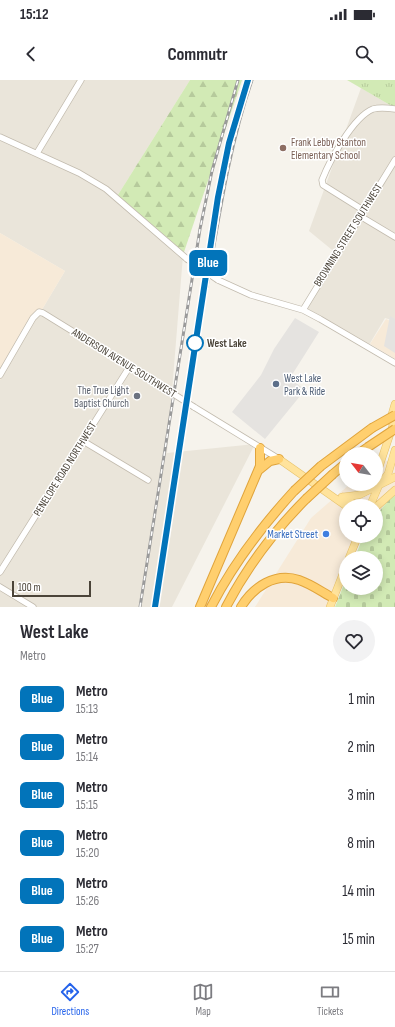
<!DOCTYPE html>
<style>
:root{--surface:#fff;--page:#f2f2f3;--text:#2b2b33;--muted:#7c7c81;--line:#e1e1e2;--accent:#2563eb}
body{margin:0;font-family:"Sofia Sans Condensed",sans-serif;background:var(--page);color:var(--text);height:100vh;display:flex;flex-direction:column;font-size:15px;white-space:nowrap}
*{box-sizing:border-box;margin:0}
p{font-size:13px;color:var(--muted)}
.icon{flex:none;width:22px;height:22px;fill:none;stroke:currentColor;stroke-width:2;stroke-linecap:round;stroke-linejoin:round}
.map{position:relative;height:527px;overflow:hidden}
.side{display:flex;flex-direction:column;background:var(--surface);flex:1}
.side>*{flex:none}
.badge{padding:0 8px;border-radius:6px;font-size:14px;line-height:26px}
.needle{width:26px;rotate:301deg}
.controls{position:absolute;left:339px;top:367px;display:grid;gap:8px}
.controls a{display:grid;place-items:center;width:44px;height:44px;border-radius:50%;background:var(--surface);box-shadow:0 2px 10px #0003;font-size:20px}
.scale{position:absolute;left:12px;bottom:10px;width:79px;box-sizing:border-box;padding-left:4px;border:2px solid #4b4439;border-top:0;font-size:11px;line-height:14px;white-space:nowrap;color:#4b4439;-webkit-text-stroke:3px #fff;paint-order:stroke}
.map>.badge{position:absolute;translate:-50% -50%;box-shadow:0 0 0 2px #fff}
.round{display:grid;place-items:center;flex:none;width:42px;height:42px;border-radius:21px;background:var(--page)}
.headline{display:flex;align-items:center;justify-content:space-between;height:68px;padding:0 20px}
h1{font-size:19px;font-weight:700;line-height:30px}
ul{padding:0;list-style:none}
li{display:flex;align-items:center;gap:12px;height:48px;padding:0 20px}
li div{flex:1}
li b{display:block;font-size:15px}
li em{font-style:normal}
li .badge{min-width:44px;font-weight:700;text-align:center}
.status{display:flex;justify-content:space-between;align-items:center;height:28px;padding:0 20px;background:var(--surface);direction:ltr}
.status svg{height:11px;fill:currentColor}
header{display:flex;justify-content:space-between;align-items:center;height:52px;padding:0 20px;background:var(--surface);font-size:18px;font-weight:700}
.menu{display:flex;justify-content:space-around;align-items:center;height:56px;border-top:1px solid var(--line);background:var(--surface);font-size:11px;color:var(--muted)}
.menu a{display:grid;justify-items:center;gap:2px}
.menu .on{color:var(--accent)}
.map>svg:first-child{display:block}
.residential{fill:#eae5da}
.commercial{fill:#f7ead8}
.forest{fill:url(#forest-firs)}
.cemetery{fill:url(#cemetery-stones)}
.park{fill:url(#park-tufts)}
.parking{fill:#e5e3e0}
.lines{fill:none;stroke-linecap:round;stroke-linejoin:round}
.minor-casing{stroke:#c2bbae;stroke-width:7}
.major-casing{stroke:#e6c16a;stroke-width:8}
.highway-casing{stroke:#e0a43c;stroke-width:10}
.minor{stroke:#fff;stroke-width:5.5}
.major{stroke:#ffe39c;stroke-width:7}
.highway{stroke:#ffcf6e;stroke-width:8}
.rail-casing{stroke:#9a9a9a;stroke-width:3}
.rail{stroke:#fff;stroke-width:1.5;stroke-dasharray:4.5;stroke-linecap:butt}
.minor-bridge-casing{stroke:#c2bbae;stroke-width:7;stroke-linecap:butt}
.highway-bridge-casing{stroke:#e0a43c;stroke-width:10;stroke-linecap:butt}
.minor-bridge{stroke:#fff;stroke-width:5.5}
.highway-bridge{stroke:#ffcf6e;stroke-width:8}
.line-casing{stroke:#fff;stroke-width:9}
.line{stroke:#0274ba;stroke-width:6}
.education-dot{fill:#8d6e63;stroke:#fff;stroke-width:1.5}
.stop-dot{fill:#fff;stroke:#0274ba;stroke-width:2}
.service-dot{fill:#5c6f8a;stroke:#fff;stroke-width:1.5}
.worship-dot{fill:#6b7280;stroke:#fff;stroke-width:1.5}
.shop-dot{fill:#3f7fe0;stroke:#fff;stroke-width:1.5}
.labels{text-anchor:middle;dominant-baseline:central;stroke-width:3;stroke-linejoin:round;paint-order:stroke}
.education-label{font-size:11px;fill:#785e54;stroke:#fff;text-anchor:start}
.street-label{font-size:11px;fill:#4b4439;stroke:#fff}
.stop-label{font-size:11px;font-weight:bold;fill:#4b4439;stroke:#fff;text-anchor:start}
.service-label{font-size:11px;fill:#4e5e75;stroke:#fff;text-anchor:start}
.worship-label{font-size:11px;fill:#5b616d;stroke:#fff;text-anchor:end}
.shop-label{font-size:11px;fill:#366cbe;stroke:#fff;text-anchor:end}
</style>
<div class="status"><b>15:12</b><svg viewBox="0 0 49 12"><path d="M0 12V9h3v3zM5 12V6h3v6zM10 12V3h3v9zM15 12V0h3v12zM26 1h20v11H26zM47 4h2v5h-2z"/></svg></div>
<header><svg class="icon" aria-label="back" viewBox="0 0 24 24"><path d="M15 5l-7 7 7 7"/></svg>Commutr<svg class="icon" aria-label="search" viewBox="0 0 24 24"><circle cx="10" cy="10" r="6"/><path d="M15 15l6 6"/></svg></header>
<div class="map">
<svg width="395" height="527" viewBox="0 0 395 527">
<defs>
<pattern id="forest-firs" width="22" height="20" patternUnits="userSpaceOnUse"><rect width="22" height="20" fill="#d2eab5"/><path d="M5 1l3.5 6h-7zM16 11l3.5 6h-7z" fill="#b6ca9c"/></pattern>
<pattern id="cemetery-stones" width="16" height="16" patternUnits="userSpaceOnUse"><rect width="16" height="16" fill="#d2eab5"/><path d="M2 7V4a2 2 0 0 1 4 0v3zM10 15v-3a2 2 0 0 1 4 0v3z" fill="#b6ca9c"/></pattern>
<pattern id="park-tufts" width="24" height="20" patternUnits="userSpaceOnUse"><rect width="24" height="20" fill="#d2eab5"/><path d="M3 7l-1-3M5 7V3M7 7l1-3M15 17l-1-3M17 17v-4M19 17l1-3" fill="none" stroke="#b6ca9c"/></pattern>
</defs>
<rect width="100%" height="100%" fill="#f6f3ec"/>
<path class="residential" d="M 0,0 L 190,0 L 116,118 L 183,175 L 167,373 L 255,364 L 172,527 L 0,527 L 0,300 L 65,191 L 0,153 Z
M 361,8 L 395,28 L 395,241 L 385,238 L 369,265 L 352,259 L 303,233 L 337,174 L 309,151 Z"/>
<path class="commercial" d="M 0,153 L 65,191 L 0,300 Z
M 386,239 L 395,243 L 395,279 L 370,264 Z
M 377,381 L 395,381 L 395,413 L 376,435 L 376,426 L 346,426 L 346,456 L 363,456 L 353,478 L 346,478 L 346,494 L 332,527 L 255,527 L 311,438 L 350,404 L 376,404 Z"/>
<path class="forest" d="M 190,0 L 242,0 L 183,175 L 116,118 Z"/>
<path class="cemetery" d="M 395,413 L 395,527 L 335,527 L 346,499 L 346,508 L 376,508 L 376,478 L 355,478 L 363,456 L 376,456 L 376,435 Z"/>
<path class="park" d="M 347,0 L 395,0 L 395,28 Z"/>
<path class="parking" d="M 390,236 L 395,239 L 395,273 L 384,266 Z
M 295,238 L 319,252 L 290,298 L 305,310 L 265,359 L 232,332 L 261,295 L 274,269 Z"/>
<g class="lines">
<defs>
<path id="minor" d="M 0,57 L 79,93 L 106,109 L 187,179
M 37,73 L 81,0
M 363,130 L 323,105 L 322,100 C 330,80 353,37 373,29 C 380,27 388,28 395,29
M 360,136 L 395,157
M 218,200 L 251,215 L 303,230 L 320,239 L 395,283
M 303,230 L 395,80
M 0,295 L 33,238 L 39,232 L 43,233 L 158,304
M 194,327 L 279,379
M 83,361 L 148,400
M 0,492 L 130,286
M 0,507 L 33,527"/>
<path id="major" d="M 390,341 L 395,324
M 279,379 L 346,426
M 379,405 L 376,396 L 395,339
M 342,417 L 359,415 L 395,397
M 343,417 L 357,426
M 370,426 L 379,405 L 388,394 L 395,370
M 376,427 L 395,410
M 349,478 L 358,456
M 330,527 L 346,486"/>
<path id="highway" d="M 358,374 L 368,367
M 321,386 L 372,348
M 259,390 L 270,381 L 279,379
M 333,394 L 346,383
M 200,527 L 260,386 L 260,368
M 211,527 C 233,484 262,446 294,411
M 226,527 C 247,487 274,451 306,419
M 241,527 C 253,507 275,492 299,500 C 311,504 322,512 333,518"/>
</defs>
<use href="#minor" class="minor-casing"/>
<use href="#major" class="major-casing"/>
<use href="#highway" class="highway-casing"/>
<use href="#minor" class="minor"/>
<use href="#major" class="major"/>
<use href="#highway" class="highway"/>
<defs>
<path id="rail" d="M 207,207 C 219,137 229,67 252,0
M 140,527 L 200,149 L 212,91 L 238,0
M 155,527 L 181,353"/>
</defs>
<use href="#rail" class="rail-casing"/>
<use href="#rail" class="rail"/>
<defs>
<path id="minor-bridge" d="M 187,179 L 218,200
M 158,304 L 194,327"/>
<path id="highway-bridge" d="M 372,348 L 395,335
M 368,367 L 395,349
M 294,411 L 321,386
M 306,419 L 333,394"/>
</defs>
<use href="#minor-bridge" class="minor-bridge-casing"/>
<use href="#highway-bridge" class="highway-bridge-casing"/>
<use href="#minor-bridge" class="minor-bridge"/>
<use href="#highway-bridge" class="highway-bridge"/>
</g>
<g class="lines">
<defs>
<path id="line" d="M 155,527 L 218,117 L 229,63 L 248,0"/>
</defs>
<use href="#line" class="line-casing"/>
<use href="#line" class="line"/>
</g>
<circle class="education-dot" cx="283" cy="68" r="4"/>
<circle class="stop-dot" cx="195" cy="263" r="8"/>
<circle class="service-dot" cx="276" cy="304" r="4"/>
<circle class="worship-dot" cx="137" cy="316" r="4"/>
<circle class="shop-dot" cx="326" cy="454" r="4"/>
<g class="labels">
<g class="education-label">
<text x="291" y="62">Frank Lebby Stanton<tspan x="291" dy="13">Elementary School</tspan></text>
</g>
<g class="street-label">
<text transform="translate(348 155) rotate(-58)">BROWNING STREET SOUTHWEST</text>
<text transform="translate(124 283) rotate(32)">ANDERSON AVENUE SOUTHWEST</text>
<text transform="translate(65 389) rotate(-58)">PENELOPE ROAD NORTHWEST</text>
</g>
<g class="stop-label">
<text x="207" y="263">West Lake</text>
</g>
<g class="service-label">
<text x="284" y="298">West Lake<tspan x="284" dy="13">Park &amp; Ride</tspan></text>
</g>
<g class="worship-label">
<text x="129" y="310">The True Light<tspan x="129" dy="13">Baptist Church</tspan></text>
</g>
<g class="shop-label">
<text x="318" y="454">Market Street</text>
</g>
</g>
</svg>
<div class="controls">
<a><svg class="needle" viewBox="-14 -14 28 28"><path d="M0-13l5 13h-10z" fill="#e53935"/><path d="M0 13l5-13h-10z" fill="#7c7c81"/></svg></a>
<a><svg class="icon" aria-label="locate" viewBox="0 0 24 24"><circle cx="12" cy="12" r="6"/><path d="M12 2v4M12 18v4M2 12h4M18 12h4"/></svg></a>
<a><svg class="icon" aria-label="layers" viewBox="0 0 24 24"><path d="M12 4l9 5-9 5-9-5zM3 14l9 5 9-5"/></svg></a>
</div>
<div class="scale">100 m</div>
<b class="badge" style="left:208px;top:183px;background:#0274ba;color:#fff">Blue</b>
</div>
<section class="side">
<div class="headline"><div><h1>West Lake</h1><p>Metro</p></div><a class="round"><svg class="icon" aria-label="heart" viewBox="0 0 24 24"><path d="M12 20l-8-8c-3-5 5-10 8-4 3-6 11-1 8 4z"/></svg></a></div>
<ul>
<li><span class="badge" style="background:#0274ba;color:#fff">Blue</span><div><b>Metro</b><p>15:13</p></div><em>1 min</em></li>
<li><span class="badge" style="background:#0274ba;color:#fff">Blue</span><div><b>Metro</b><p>15:14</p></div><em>2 min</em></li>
<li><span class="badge" style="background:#0274ba;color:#fff">Blue</span><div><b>Metro</b><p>15:15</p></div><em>3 min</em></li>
<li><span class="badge" style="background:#0274ba;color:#fff">Blue</span><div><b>Metro</b><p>15:20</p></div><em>8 min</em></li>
<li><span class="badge" style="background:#0274ba;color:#fff">Blue</span><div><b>Metro</b><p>15:26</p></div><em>14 min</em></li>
<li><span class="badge" style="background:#0274ba;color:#fff">Blue</span><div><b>Metro</b><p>15:27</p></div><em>15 min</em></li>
</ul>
</section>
<nav class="menu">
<a class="on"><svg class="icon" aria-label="directions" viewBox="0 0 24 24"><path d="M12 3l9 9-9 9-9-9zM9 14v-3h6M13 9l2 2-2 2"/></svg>Directions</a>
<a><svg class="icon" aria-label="map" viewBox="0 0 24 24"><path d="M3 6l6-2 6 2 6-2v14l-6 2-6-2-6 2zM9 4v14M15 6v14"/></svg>Map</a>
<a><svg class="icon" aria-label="tickets" viewBox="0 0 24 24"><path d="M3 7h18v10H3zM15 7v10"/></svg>Tickets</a>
</nav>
